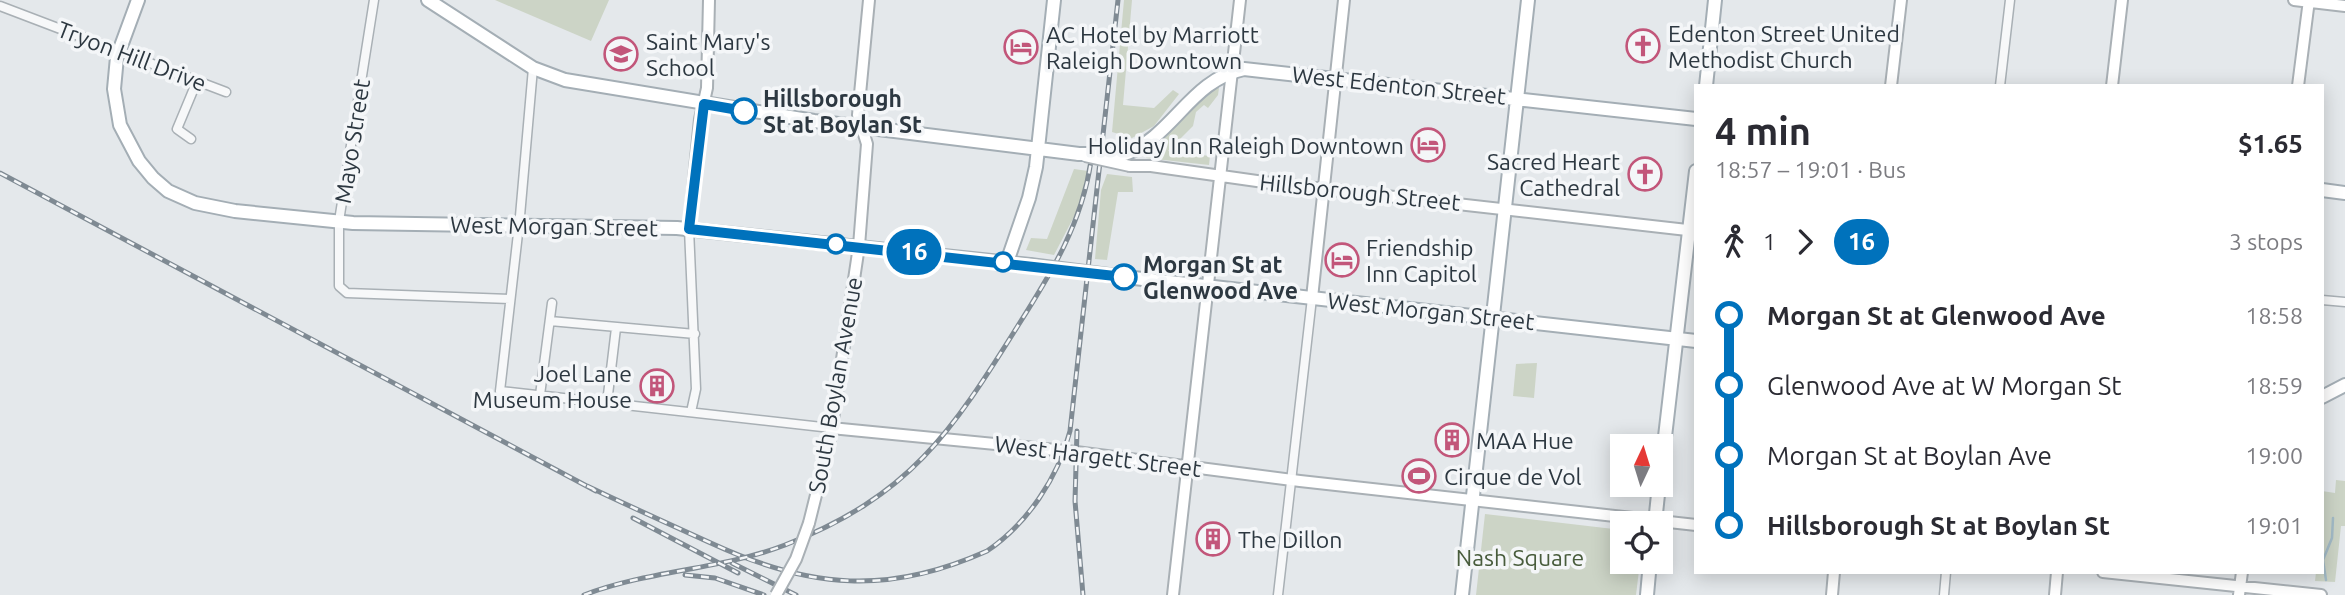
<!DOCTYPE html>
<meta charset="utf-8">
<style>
:root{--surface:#fff;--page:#f7f7f7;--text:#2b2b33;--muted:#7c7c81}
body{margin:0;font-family:Ubuntu,sans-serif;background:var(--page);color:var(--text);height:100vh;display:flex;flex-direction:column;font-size:26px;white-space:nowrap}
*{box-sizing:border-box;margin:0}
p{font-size:23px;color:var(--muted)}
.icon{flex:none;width:38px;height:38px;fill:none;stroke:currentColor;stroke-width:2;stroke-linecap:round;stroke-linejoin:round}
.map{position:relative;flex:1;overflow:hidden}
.side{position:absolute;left:1694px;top:84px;width:630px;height:490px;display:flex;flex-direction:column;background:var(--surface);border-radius:0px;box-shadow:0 4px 18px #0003}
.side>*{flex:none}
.badge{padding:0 14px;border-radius:23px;font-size:24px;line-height:46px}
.needle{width:46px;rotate:4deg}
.controls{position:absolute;left:1610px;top:434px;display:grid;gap:14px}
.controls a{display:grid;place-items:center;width:63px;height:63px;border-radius:0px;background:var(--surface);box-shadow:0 4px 18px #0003;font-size:35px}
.map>.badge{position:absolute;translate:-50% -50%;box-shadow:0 0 0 4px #fff}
.legs{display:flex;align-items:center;gap:10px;height:77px;padding:0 21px;font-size:23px}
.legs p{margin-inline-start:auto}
.summary{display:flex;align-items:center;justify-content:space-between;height:119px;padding:0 21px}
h1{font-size:38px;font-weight:700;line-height:52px}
ul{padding:0 21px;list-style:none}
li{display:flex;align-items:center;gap:24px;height:70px;font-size:26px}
li i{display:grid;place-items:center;width:10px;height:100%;margin:0 9px;background:currentColor}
li i::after{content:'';width:18px;height:18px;margin:-9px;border:5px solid;border-radius:50%;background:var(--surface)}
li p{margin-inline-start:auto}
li:first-child i{background:linear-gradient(#0000 50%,currentColor 0)}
li:last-child i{background:linear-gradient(currentColor 50%,#0000 0)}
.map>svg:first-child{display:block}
.green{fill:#ccd4c6}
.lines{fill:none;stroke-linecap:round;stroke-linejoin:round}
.stream{stroke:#a3bbc7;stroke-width:2.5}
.street-casing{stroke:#a9b0b5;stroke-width:11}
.secondary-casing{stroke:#a9b0b5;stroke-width:14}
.primary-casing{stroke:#a4aeb5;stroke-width:16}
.street{stroke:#f7f8f9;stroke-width:8}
.secondary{stroke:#fff;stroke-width:10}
.primary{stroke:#fff;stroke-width:12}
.rail-casing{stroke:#7f8a93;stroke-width:5}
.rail{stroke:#f4f6f8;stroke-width:2.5;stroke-dasharray:8;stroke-linecap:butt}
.secondary-bridge-casing{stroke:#a9b0b5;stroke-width:14;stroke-linecap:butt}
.primary-bridge-casing{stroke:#a4aeb5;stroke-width:16;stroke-linecap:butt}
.secondary-bridge{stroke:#fff;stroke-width:10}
.primary-bridge{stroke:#fff;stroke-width:12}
.line-1-casing{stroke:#fff;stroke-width:16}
.line-1{stroke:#0072bc;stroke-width:10}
.stop-1-dot{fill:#fff;stroke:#0072bc;stroke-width:3.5}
.labels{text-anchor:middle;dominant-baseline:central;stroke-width:7;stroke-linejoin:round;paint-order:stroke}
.poi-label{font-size:23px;fill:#2d3841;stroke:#f4f6f8;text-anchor:start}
.street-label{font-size:23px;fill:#2d3841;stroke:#f4f6f8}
.stop-label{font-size:23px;font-weight:bold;fill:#2d3841;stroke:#f4f6f8;text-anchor:start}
.park-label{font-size:23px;fill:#485c3c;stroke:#f4f6f8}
</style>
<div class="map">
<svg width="2345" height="595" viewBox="0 0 2345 595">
<rect width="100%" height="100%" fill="#e4e8eb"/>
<path class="green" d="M 495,0 L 609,0 L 591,41 Z
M 1124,0 L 1132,0 L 1123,105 L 1154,108 L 1173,90 L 1179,94 L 1154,126 L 1132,138 L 1112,132 Z
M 1213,84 L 1219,88 L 1218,95 L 1208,108 L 1204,105 L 1196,112 L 1193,126 L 1168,151 L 1210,156 L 1209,165 L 1146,158 L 1145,150 Z
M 1074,169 L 1088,171 L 1079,207 L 1054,255 L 1026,250 L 1031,238 L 1047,239 Z
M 1107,174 L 1132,177 L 1133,192 L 1118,192 L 1107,260 L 1095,259 L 1101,190 Z
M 1537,363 L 1534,398 L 1513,396 L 1516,364 Z
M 2336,480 L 2345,481 L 2345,526 L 2341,526 L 2335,582 L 2315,581 L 2316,572 L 2322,572 L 2322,491 L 2335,493 Z
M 1485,514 L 1622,530 L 1622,562 L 1640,562 L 1636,595 L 1476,595 Z"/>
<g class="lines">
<path class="stream" d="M 2326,580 L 2323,560 L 2332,538 L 2333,518"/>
<defs>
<path id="street" d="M 374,0 L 339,221 L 339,286 L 347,293 L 510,299
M 0,6 L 226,92
M 533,68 L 520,216 L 500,391 L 831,428
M 2000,86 L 2010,0
M 191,139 L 177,129 L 197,81
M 689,229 L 696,389 L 691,412
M 2322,300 L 2345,302
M 550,321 L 695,334
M 540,395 L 552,303
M 607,403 L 616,328
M 1278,595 L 1312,298
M 1944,595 L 1946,572"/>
<path id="secondary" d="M 2294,0 L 2345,6
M 1891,86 L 1901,0
M 2112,86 L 2122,0
M 2298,86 L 2309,0
M 1130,166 L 1151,166 L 1271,183 L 1696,231
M 689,229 L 700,119 L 707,88 L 709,0
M 1312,298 L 1344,0
M 831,428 L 1076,452 L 1300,481 L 1696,525
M 809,523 L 830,439 L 859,246 L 867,144 L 858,115 L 869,0
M 2103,572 L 2321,595
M 1173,595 L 1240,0
M 1832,595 L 1834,572
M 2055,595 L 2057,572
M 2239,595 L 2242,572"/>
<path id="primary" d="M 138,0 L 117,57 L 114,89 L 120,125 L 139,161 L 153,178 L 168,191 L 195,203 L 235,211 L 353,223 L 677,228 L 1030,265
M 428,0 L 533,68 L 565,80 L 814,121 L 1079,154
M 1706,86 L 1715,0
M 1125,154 C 1174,136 1190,80 1244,69 L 1696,119
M 2322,190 L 2345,193
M 1007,262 L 1029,198 L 1036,167 L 1054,0
M 1116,276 L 1696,341
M 2322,397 L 2345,385
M 1661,471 L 1696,171
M 1655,523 L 1659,485
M 1462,595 L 1528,0
M 1647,595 L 1650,562"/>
</defs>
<use href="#street" class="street-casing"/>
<use href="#secondary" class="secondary-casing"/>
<use href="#primary" class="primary-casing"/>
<use href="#street" class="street"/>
<use href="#secondary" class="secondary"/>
<use href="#primary" class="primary"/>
<defs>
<path id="rail" d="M 0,173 L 596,491
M 1077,431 L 1075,501 L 1083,595
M 587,486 C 629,506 671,525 713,544 C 811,589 889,595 987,551 C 1027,524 1058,478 1070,431 L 1118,0
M 633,518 L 738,573
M 732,563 L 796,595
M 685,575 L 715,578 L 764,595
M 584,595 C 649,570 720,570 785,545 C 910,496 951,433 1019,324 C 1052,272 1082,223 1091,161"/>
</defs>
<use href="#rail" class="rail-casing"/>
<use href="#rail" class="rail"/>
<defs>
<path id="secondary-bridge" d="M 1085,156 L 1130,166
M 776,595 L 796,559 L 809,523"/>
<path id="primary-bridge" d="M 1079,154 L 1125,154
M 1030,265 L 1116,276"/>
</defs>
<use href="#secondary-bridge" class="secondary-bridge-casing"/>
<use href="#primary-bridge" class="primary-bridge-casing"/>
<use href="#secondary-bridge" class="secondary-bridge"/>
<use href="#primary-bridge" class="primary-bridge"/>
</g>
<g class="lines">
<defs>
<path id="line-1" d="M 744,111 L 704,104 L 689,229 L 1124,277"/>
</defs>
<use href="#line-1" class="line-1-casing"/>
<use href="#line-1" class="line-1"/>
</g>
<defs>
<symbol id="church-ring" viewBox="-11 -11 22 22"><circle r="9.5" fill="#f4f6f8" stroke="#c2567a" stroke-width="1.5"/><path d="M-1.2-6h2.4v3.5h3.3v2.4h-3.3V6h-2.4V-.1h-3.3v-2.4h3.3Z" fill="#c2567a"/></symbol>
<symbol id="hotel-ring" viewBox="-11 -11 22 22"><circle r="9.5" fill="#f4f6f8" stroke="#c2567a" stroke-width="1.5"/><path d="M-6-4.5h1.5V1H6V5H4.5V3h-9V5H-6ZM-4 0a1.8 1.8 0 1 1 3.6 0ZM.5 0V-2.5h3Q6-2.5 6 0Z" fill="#c2567a"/></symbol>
<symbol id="school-ring" viewBox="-11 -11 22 22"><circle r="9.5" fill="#f4f6f8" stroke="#c2567a" stroke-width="1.5"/><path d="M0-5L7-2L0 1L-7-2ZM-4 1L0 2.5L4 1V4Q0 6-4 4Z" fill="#c2567a"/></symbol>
<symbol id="building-ring" viewBox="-11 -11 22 22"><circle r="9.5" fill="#f4f6f8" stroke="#c2567a" stroke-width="1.5"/><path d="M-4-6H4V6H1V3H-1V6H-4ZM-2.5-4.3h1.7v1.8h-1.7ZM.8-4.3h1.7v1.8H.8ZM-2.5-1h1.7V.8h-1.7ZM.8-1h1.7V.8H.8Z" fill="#c2567a"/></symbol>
<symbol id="stadium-ring" viewBox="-11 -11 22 22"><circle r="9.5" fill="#f4f6f8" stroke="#c2567a" stroke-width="1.5"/><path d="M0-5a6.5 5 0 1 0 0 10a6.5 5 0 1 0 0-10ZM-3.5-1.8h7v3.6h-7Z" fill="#c2567a"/></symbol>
</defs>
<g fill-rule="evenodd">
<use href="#church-ring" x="1624" y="27" width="38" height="38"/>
<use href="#hotel-ring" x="1002" y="28" width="38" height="38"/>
<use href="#school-ring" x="602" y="35" width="38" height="38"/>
<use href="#hotel-ring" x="1409" y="126" width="38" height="38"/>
<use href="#church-ring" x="1626" y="155" width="38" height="38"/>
<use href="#hotel-ring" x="1323" y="241" width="38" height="38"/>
<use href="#building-ring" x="638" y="367" width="38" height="38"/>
<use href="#building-ring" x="1433" y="421" width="38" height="38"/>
<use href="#stadium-ring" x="1400" y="457" width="38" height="38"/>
<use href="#building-ring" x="1194" y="520" width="38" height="38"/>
</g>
<g class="stop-1-dot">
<circle cx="744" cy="111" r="12"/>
<circle cx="836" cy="244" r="9"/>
<circle cx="1003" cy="262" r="9"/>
<circle cx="1124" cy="277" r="12"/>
</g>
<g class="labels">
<g class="poi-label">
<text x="1668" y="33">Edenton Street United<tspan x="1668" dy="26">Methodist Church</tspan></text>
<text x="1046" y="34">AC Hotel by Marriott<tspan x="1046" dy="26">Raleigh Downtown</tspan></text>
<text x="646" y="41">Saint Mary's<tspan x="646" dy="26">School</tspan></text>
<text x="1404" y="145" text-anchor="end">Holiday Inn Raleigh Downtown</text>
<text x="1620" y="161" text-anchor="end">Sacred Heart<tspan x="1620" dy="26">Cathedral</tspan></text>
<text x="1366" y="247">Friendship<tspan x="1366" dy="26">Inn Capitol</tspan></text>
<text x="632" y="373" text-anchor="end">Joel Lane<tspan x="632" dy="26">Museum House</tspan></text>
<text x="1476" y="440">MAA Hue</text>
<text x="1444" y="476">Cirque de Vol</text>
<text x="1238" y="539">The Dillon</text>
</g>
<g class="street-label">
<text transform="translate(132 56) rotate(21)">Tryon Hill Drive</text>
<text transform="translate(1399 85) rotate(6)">West Edenton Street</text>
<text transform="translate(352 141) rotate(-81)">Mayo Street</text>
<text transform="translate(1360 192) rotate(6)">Hillsborough Street</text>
<text transform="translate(554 226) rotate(1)">West Morgan Street</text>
<text transform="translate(1431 311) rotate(6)">West Morgan Street</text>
<text transform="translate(835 385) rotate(-80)">South Boylan Avenue</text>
<text transform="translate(1098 456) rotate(7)">West Hargett Street</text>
</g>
<g class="stop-label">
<text x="763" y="98">Hillsborough<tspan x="763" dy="26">St at Boylan St</tspan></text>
<text x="1143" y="264">Morgan St at<tspan x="1143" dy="26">Glenwood Ave</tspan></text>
</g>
<g class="park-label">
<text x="1520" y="557">Nash Square</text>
</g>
</g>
</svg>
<div class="controls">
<a><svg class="needle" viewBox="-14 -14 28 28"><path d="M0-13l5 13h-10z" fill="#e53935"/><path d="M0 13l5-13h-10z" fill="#7c7c81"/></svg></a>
<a><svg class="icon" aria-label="locate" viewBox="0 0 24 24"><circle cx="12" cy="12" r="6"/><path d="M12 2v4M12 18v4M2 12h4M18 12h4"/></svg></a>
</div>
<b class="badge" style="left:914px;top:252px;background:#0072bc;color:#fff">16</b>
<section class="side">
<div class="summary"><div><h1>4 min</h1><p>18:57 – 19:01 · Bus</p></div><b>$1.65</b></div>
<div class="legs"><svg class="icon" aria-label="walk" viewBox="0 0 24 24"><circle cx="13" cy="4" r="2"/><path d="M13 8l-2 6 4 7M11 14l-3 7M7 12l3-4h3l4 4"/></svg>1<svg class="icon" aria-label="forward" viewBox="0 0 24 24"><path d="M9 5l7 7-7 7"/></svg><b class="badge" style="background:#0072bc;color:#fff">16</b><p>3 stops</p></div>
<ul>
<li><i style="color:#0072bc"></i><b>Morgan St at Glenwood Ave</b><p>18:58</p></li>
<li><i style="color:#0072bc"></i><span>Glenwood Ave at W Morgan St</span><p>18:59</p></li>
<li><i style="color:#0072bc"></i><span>Morgan St at Boylan Ave</span><p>19:00</p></li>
<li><i style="color:#0072bc"></i><b>Hillsborough St at Boylan St</b><p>19:01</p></li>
</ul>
</section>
</div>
